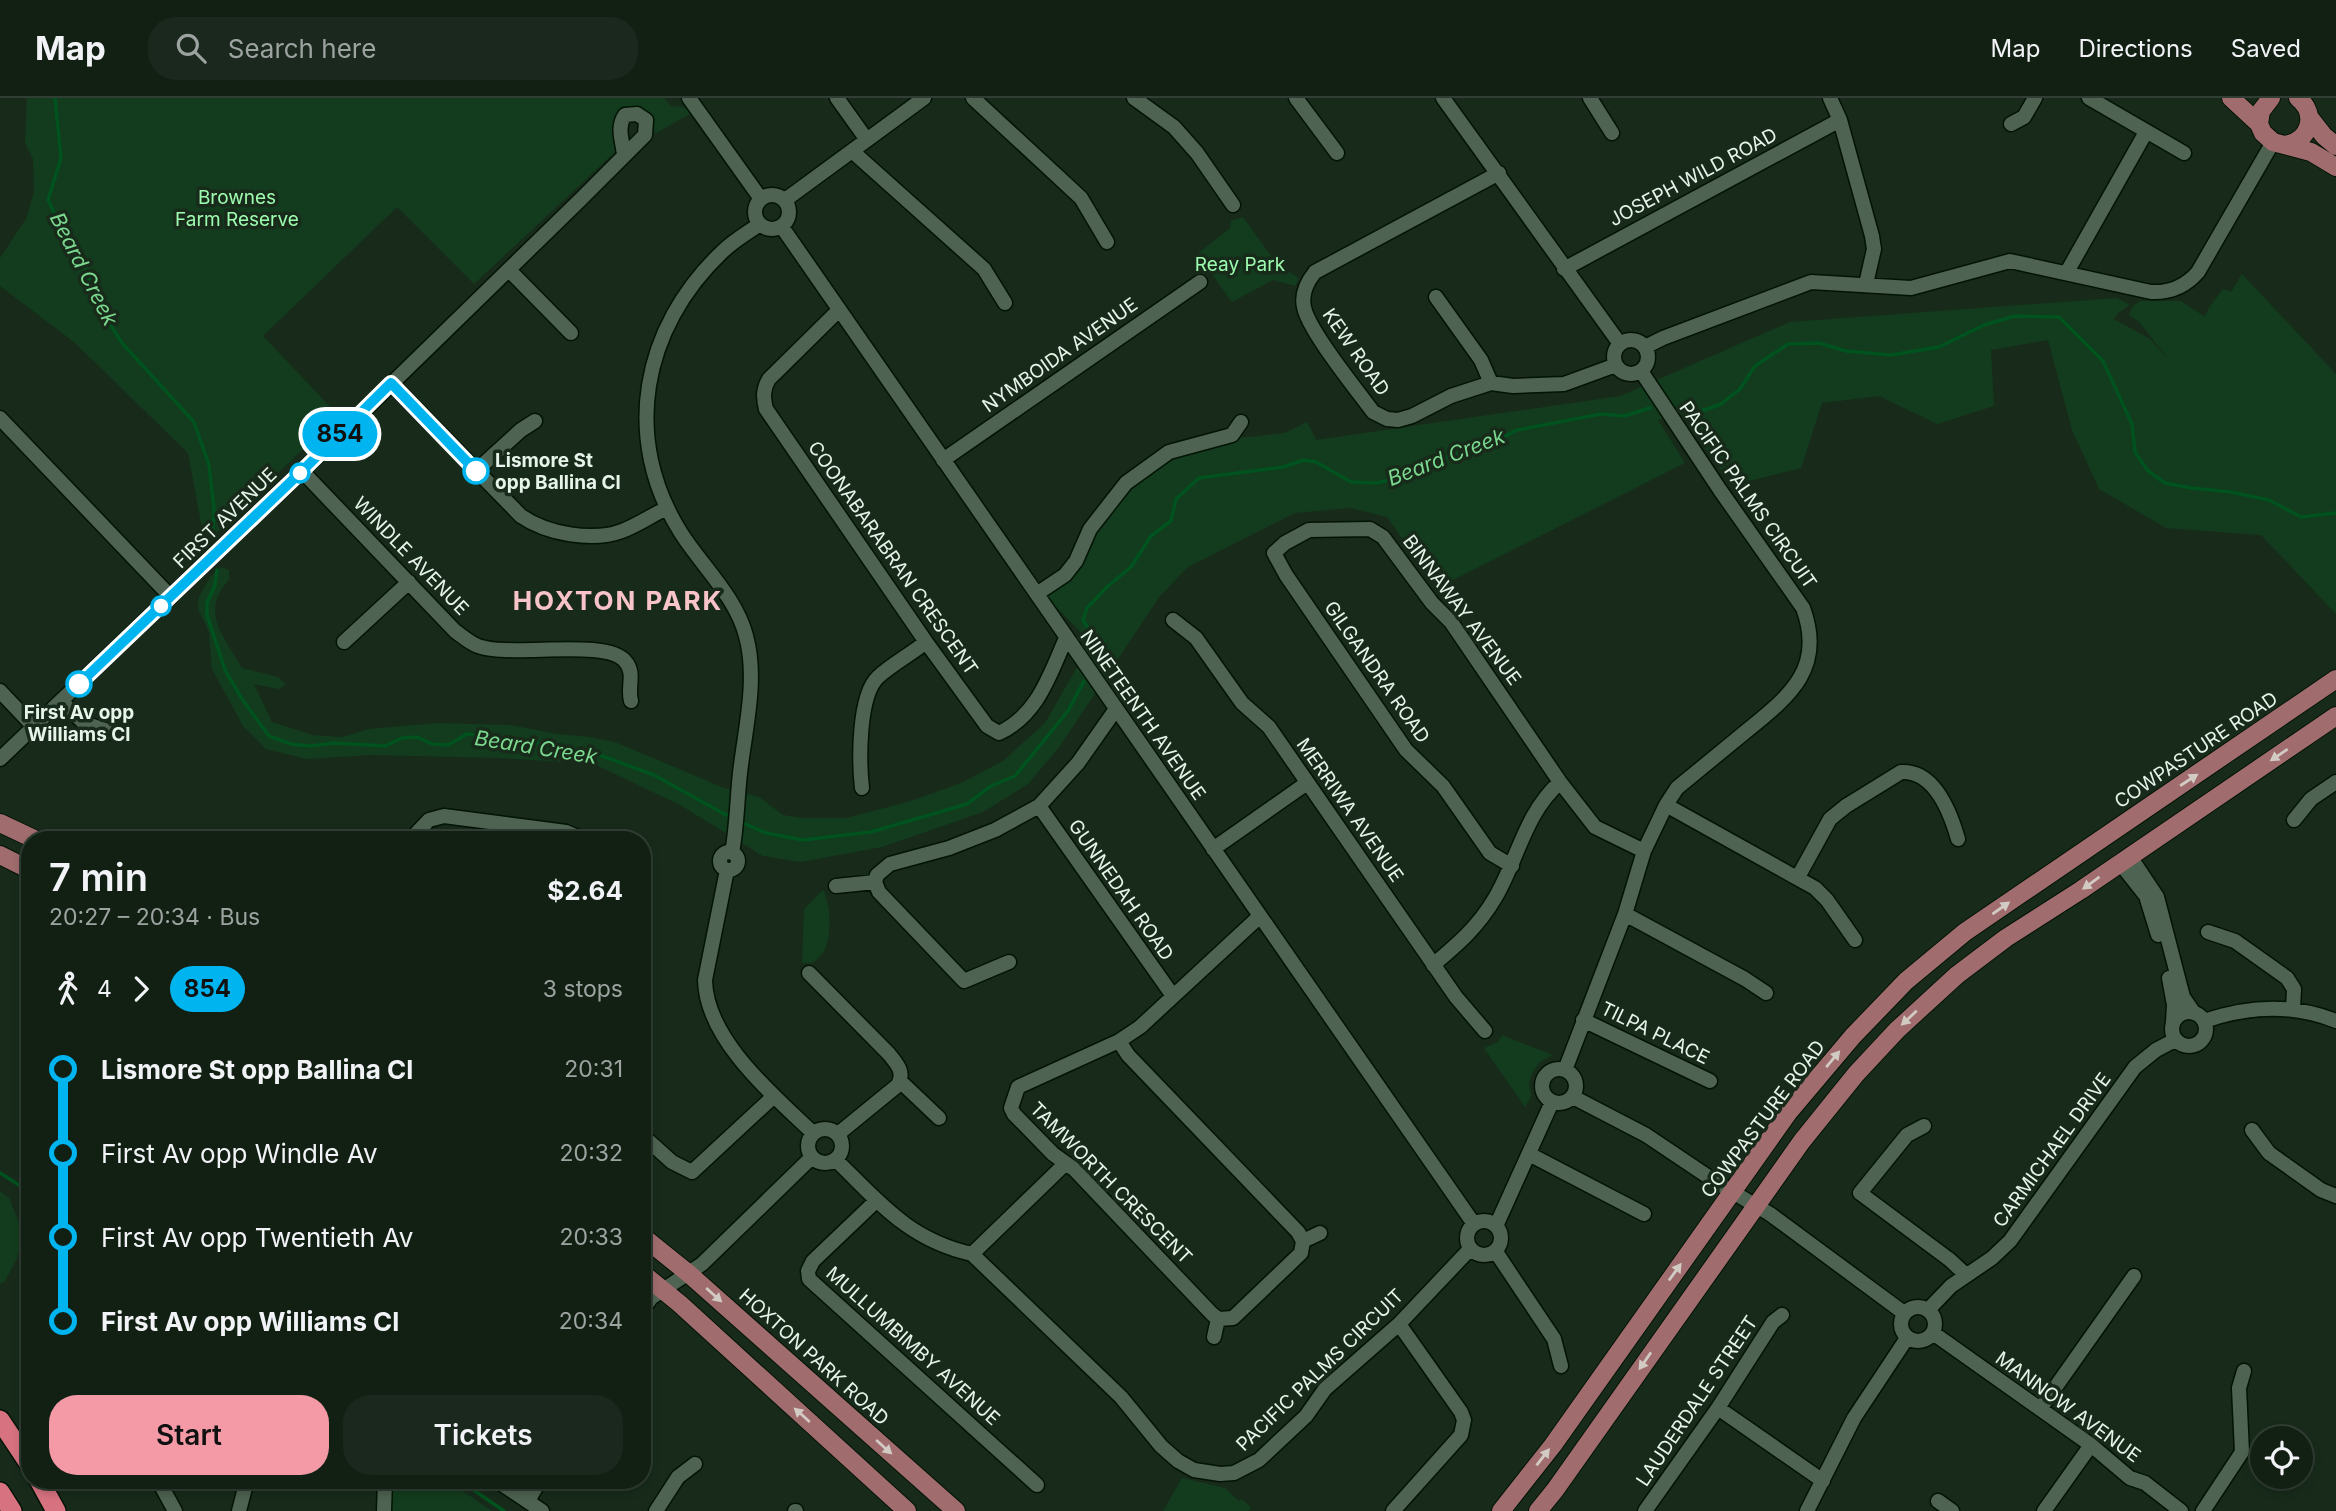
<!DOCTYPE html>
<meta charset="utf-8">
<style>
:root{--surface:#122014;--page:#1b281d;--text:#f1f3f6;--muted:#9ca3a0;--line:#313e34;--accent:#f49aa6}
body{margin:0;font-family:Inter,sans-serif;background:var(--page);color:var(--text);height:100vh;display:flex;flex-direction:column;font-size:26px;white-space:nowrap}
*{box-sizing:border-box;margin:0}
p{font-size:23px;color:var(--muted)}
.icon{flex:none;width:38px;height:38px;fill:none;stroke:currentColor;stroke-width:2;stroke-linecap:round;stroke-linejoin:round}
.map{position:relative;flex:1;overflow:hidden}
.details{position:absolute;left:21px;top:733px;width:630px;height:658px;display:flex;flex-direction:column;background:var(--surface);border-radius:28px;box-shadow:0 4px 10px #0003,0 0 0 2px var(--line)}
.details>*{flex:none}
.badge{padding:0 14px;border-radius:23px;font-size:24px;line-height:46px}
.buttons{position:absolute;left:2250px;top:1328px;display:grid;gap:14px}
.buttons a{display:grid;place-items:center;width:63px;height:63px;border-radius:50%;background:var(--surface);box-shadow:0 4px 10px #0003,0 0 0 2px var(--line);font-size:35px}
.map>.badge{position:absolute;translate:-50% -50%;box-shadow:0 0 0 4px #fff}
.legs{display:flex;align-items:center;gap:10px;height:77px;padding:0 28px;font-size:23px}
.legs p{margin-inline-start:auto}
.overview{display:flex;align-items:center;justify-content:space-between;height:119px;padding:0 28px}
h1{font-size:38px;font-weight:600;line-height:52px}
.primary-button{display:flex;gap:14px;margin-top:auto;padding:14px 28px}
.primary-button a{flex:1;height:80px;border-radius:28px;background:var(--accent);color:#111;font-size:28px;font-weight:600;line-height:80px;text-align:center}
.primary-button a+a{background:var(--page);color:var(--text)}
ul{padding:0 28px;list-style:none}
li{display:flex;align-items:center;gap:24px;height:84px;font-size:26px}
li i{display:grid;place-items:center;width:10px;height:100%;margin:0 9px;background:currentColor}
li i::after{content:'';width:18px;height:18px;margin:-9px;border:5px solid;border-radius:50%;background:var(--surface)}
li p{margin-inline-start:auto}
li:first-child i{background:linear-gradient(#0000 50%,currentColor 0)}
li:last-child i{background:linear-gradient(currentColor 50%,#0000 0)}
header{display:flex;align-items:center;gap:42px;box-sizing:border-box;height:98px;padding:0 35px;background:var(--surface);border-bottom:2px solid var(--line)}
header strong{font-size:33px}
nav{display:flex;gap:38px;margin-inline-start:auto;font-size:24px}
.search{width:490px;height:63px;background:var(--page);display:flex;align-items:center;gap:18px;box-sizing:border-box;padding:0 24px;border-radius:28px;color:var(--muted);font-size:26px}
.map>svg:first-child{display:block}
.green{fill:#123c1d}
.lines{fill:none;stroke-linecap:round;stroke-linejoin:round}
.stream{stroke:#00521f;stroke-width:3.5}
.minor-casing{stroke:#031305;stroke-width:17}
.major-casing{stroke:#031305;stroke-width:20}
.highway-casing{stroke:#031305;stroke-width:22}
.minor{stroke:#4e6351;stroke-width:14}
.major{stroke:#a06c6e;stroke-width:18}
.highway{stroke:#d77281;stroke-width:19}
.oneway{fill:#d2cbc4}
.line-1-casing{stroke:#fff;stroke-width:16}
.line-1{stroke:#00b5ef;stroke-width:10}
.stop-1-dot{fill:#fff;stroke:#00b5ef;stroke-width:3.5}
.labels{text-anchor:middle;dominant-baseline:central;stroke-width:7;stroke-linejoin:round;paint-order:stroke}
.street-label{font-size:19px;fill:#e7f4e9;stroke:#182b1b}
.park-label{font-size:19px;fill:#9dfbaf;stroke:#182b1b}
.stop-label{font-size:19px;font-weight:bold;fill:#e7f4e9;stroke:#182b1b;text-anchor:start}
.water-label{font-size:21px;font-style:italic;fill:#7bd88e;stroke:#182b1b}
.district-label{font-size:26px;font-weight:bold;letter-spacing:2px;fill:#f8c3c9;stroke:#182b1b}
</style>
<header>
<strong>Map</strong>
<div class="search"><svg class="icon" aria-label="search" viewBox="0 0 24 24"><circle cx="10" cy="10" r="6"/><path d="M15 15l6 6"/></svg>Search here</div>
<nav><a>Map</a><a>Directions</a><a>Saved</a></nav>
</header>
<div class="map">
<svg width="2336" height="1413" viewBox="0 0 2336 1413">
<rect width="100%" height="100%" fill="#182b1b"/>
<path class="green" d="M 27,0 L 664,0 L 671,8 L 684,9 L 691,15 L 655,36 C 653,17 643,11 625,10 C 610,24 613,34 616,53 L 474,186 L 397,109 L 263,238 L 338,317 L 205,446 L 188,355 L 74,244 L 0,188 L 0,160 L 27,119 L 34,93 L 33,61 L 25,45 Z
M 1243,119 L 1277,166 L 1299,180 L 1295,188 L 1273,182 L 1232,204 L 1197,156 L 1230,130 L 1231,123 Z
M 2242,176 L 2336,276 L 2336,516 L 2261,437 L 2166,430 L 2099,391 L 2072,332 L 2048,242 L 1991,252 L 1994,308 L 1937,326 L 1879,298 L 1822,305 L 1801,370 L 1732,387 L 1710,358 L 1685,316 L 1658,322 L 1685,365 L 1437,490 L 1387,419 L 1351,410 L 1295,415 L 1188,469 L 1160,498 L 1060,648 L 1028,686 L 983,714 L 882,749 L 801,764 L 763,758 L 680,707 L 594,666 L 499,660 L 372,657 L 307,661 L 266,651 L 243,628 L 212,571 L 209,534 L 198,511 L 199,499 L 210,479 L 221,469 L 229,472 L 229,482 C 199,514 224,538 242,570 L 278,579 L 286,587 L 279,591 L 254,586 L 272,624 L 313,637 L 342,639 L 369,631 L 437,625 L 510,627 L 557,636 L 589,639 L 615,644 L 724,690 L 759,699 L 783,717 L 801,720 L 846,720 L 911,703 L 961,685 L 1003,663 L 1045,625 L 1091,545 L 1045,497 L 1068,466 L 1097,415 L 1160,359 L 1219,342 L 1285,335 L 1307,324 L 1316,342 L 1620,298 L 1790,224 L 2117,200 L 2130,207 L 2118,215 L 2114,221 L 2150,241 L 2170,263 L 2139,224 L 2129,217 L 2132,209 L 2140,203 L 2181,203 L 2205,219 L 2208,211 L 2223,191 L 2231,194 Z
M 823,792 C 831,806 832,839 824,853 C 822,857 816,862 812,865 L 802,865 L 804,811 Z
M 1502,937 L 1553,957 L 1540,964 L 1533,973 L 1529,985 L 1531,999 L 1525,1009 L 1484,950 L 1498,944 Z
M 0,1093 L 9,1100 L 23,1135 L 17,1160 L 5,1183 L 0,1186 Z
M 1182,1380 L 1225,1390 L 1239,1403 L 1242,1401 L 1251,1410 L 1248,1413 L 1163,1413 Z
M 392,1382 L 448,1383 L 492,1413 L 391,1413 Z"/>
<g class="lines">
<path class="stream" d="M 55,0 L 61,60 L 48,102 L 60,126 L 83,165 L 101,212 L 122,245 L 194,324 L 209,367 L 214,410 L 213,439
M 1685,319 L 1721,306 L 1740,291 L 1755,268 L 1788,246 L 1819,245 L 1846,253 L 1891,257 L 1939,249 L 1984,227 L 2015,218 L 2059,219 L 2103,263 L 2132,326 L 2135,354 L 2148,373 L 2165,385 L 2191,390 L 2231,394 L 2269,402 L 2301,419 L 2336,415
M 217,472 L 215,487 L 207,505 L 207,517 L 225,572 L 242,601 L 269,638 L 291,646 L 310,648 L 335,645 L 385,648 L 402,640 L 417,639 L 432,646 L 448,647 L 467,636 L 586,652 L 654,677 L 726,717
M 1094,569 L 1104,544 L 1090,534 L 1083,522 L 1087,510 L 1107,489 L 1131,469 L 1151,438 L 1171,423 L 1176,401 L 1199,380 L 1283,369 L 1304,362 L 1316,364 L 1351,384 L 1376,385 L 1398,380 L 1424,365 L 1484,349 L 1517,332 L 1601,316 L 1624,318 L 1650,310
M 743,725 L 766,735 L 803,742 L 871,734 L 967,706 L 991,688 L 1015,678 L 1068,613 L 1084,583
M 0,1075 L 30,1094
M 459,1382 L 504,1413"/>
<defs>
<path id="minor" d="M 689,0 L 761,101
M 837,0 L 867,42
M 973,0 L 1081,100 L 1107,144
M 1134,0 L 1174,29 L 1197,55 L 1233,107
M 1296,0 L 1337,55
M 1443,0 L 1620,246
M 1590,0 L 1612,35
M 1830,0 L 1840,22 L 1872,138 L 1874,151 L 1866,186
M 2089,0 L 2184,55
M 2011,26 L 2024,19 L 2035,0
M 852,53 L 984,171 L 1005,205
M 1499,75 L 1315,174 C 1307,184 1301,196 1304,209 C 1308,232 1357,292 1373,314 L 1387,321 L 1398,322 L 1412,318 L 1451,298 L 1491,285 L 1513,288 L 1564,286 L 1616,267
M755 114a17 17 0 1 1 34 0a17 17 0 1 1-34 0Z
M 785,102 L 924,0
M 782,129 L 1474,1126
M 1564,171 L 1840,22
M 509,172 L 571,235
M 2067,174 L 2146,34
M 1436,199 L 1481,262 L 1491,285
M 839,212 L 769,281 C 763,291 763,299 766,311 L 926,544 L 987,628 L 999,635 C 1038,617 1050,576 1066,540
M1614 259a17 17 0 1 1 34 0a17 17 0 1 1-34 0Z
M 1645,249 L 1663,240 L 1811,184 L 1911,190 L 2010,163 L 2151,194 C 2170,195 2185,189 2198,174 L 2273,44
M 391,285 L 521,418 C 547,436 593,444 622,433 C 638,427 652,417 667,410
M 0,320 L 171,499
M 943,362 L 1200,184
M 302,373 L 455,533 C 462,538 470,545 478,548 C 509,560 606,540 625,563 C 636,575 627,589 631,603
M 476,373 L 521,332 L 535,323
M 1038,495 L 1065,477 L 1076,463 L 1090,431 L 1126,385 L 1169,354 L 1232,337 L 1241,324
M 1173,522 L 1196,540 L 1242,605 L 1269,629 L 1456,899 L 1485,933
M 344,544 L 409,484
M 0,593 L 34,629
M 61,603 L 84,625 L 117,636
M 0,661 L 302,373 L 579,103 L 645,37 L 646,22 L 637,16 L 625,17 C 616,30 623,43 624,58
M 862,690 C 859,664 858,598 878,579 C 892,566 911,556 926,544
M 1666,707 L 1815,790 L 1827,802 L 1855,842
M 1039,708 L 1173,898
M 2294,722 L 2311,701 L 2336,684
M 410,742 L 429,722 L 444,718 L 566,734 L 585,742
M 1213,751 L 1307,685
M720 763a9 9 0 1 1 18 0a9 9 0 1 1-18 0Z
M 732,755 C 737,728 737,702 740,675 C 745,631 758,581 746,538 C 736,499 702,468 681,435 C 621,340 642,230 722,154 C 733,143 747,135 760,126
M 2129,757 L 2157,799 L 2183,899 L 2194,915
M 2120,765 L 2146,798 L 2158,837
M 1512,768 L 1490,755 L 1443,688 L 1406,652 L 1286,477 L 1274,455 L 1285,445 L 1309,432 L 1370,431 L 1383,439 L 1432,505 L 1451,524 L 1560,684 L 1595,729 L 1644,753
M 727,772 L 705,882 C 706,941 772,996 813,1035
M 1798,779 L 1830,721 L 1846,708 L 1901,674 C 1934,672 1950,713 1958,741
M 836,788 L 875,784
M 1625,816 L 1745,881 L 1766,895
M 2208,834 L 2235,843 L 2287,880 L 2294,891 L 2293,911
M 1009,864 L 964,883 L 879,794 L 875,784 L 877,777 L 890,766 L 949,750 L 995,732 L 1039,708 L 1078,665 L 1116,611
M 1433,867 C 1458,846 1478,829 1495,800 C 1519,759 1524,717 1560,684
M 809,875 L 889,956 C 897,966 905,974 898,987 L 838,1036
M 2169,880 L 2174,907 L 2173,924
M2172 931a17 17 0 1 1 34 0a17 17 0 1 1-34 0Z
M 1583,922 L 1710,983
M 2204,923 C 2248,908 2292,905 2336,923
M 1119,943 L 1128,957 L 1298,1134 L 1303,1143 L 1301,1155 L 1233,1220 L 1218,1221 L 1212,1216 L 1074,1071 L 1053,1056 L 1014,1016 L 1011,1010 L 1018,989 L 1119,943 L 1140,929 L 1260,818
M1542 988a17 17 0 1 1 34 0a17 17 0 1 1-34 0Z
M 1565,972 L 1625,816 L 1644,753 L 1666,707 L 1677,690 C 1700,671 1722,653 1744,635 C 1787,600 1826,572 1803,510 L 1720,392 L 1641,273
M 900,983 L 939,1020
M 1573,999 L 1646,1037 L 1719,1086 L 1770,1116 L 1904,1215
M 1924,1028 L 1907,1037 L 1860,1095 L 1950,1162 L 1965,1176
M808 1048a17 17 0 1 1 34 0a17 17 0 1 1-34 0Z
M 2252,1032 L 2269,1055 L 2321,1092 L 2336,1098
M 642,1037 L 672,1064 L 692,1074 L 774,998
M 1529,1056 L 1644,1116
M 836,1062 C 880,1105 909,1142 972,1156 L 1121,1299 L 1161,1348 L 1178,1363 L 1194,1372 L 1220,1376 L 1234,1375 L 1259,1362 L 1306,1318 L 1325,1291 L 1399,1226 L 1470,1151
M 876,1103 L 813,1163 L 808,1173 L 809,1181 L 1037,1387
M1467 1140a17 17 0 1 1 34 0a17 17 0 1 1-34 0Z
M 1496,1128 L 1552,1004
M 1303,1143 L 1320,1135
M 1496,1154 L 1554,1241 L 1561,1268
M 972,1156 L 1066,1065
M1901 1226a17 17 0 1 1 34 0a17 17 0 1 1-34 0Z
M 1928,1212 L 1951,1188 L 1992,1160 L 2010,1143 L 2135,969 L 2156,952 L 2175,942
M 642,1213 L 651,1200 L 702,1166 L 812,1059
M 1933,1235 L 2091,1347 L 2130,1380 L 2145,1385 L 2181,1413
M 1214,1239 L 1218,1221
M 1718,1310 L 1823,1383
M 2040,1311 L 2134,1178
M 158,1382 L 175,1413
M 496,1382 L 542,1413
M 528,1403 L 540,1382
M 1938,1403 L 1952,1413
M 239,1413 L 247,1382
M 384,1413 L 385,1382
M 656,1413 L 678,1379 L 695,1366
M 795,1413 L 796,1413
M 1393,1413 L 1461,1337 L 1464,1322 L 1461,1314 L 1399,1226
M 1645,1413 L 1718,1310 L 1773,1224 L 1782,1217
M 1807,1413 L 1854,1320 L 1907,1240
M 2044,1413 L 2091,1347
M 2203,1413 L 2242,1354 L 2239,1290 L 2244,1273"/>
<path id="major" d="M 2231,0 L 2259,26 L 2263,35 L 2273,44 L 2311,54 L 2336,69
M 2310,20 L 2324,38 L 2336,48
M 2259,26 L 2261,13 L 2271,0
M 2284,47 C 2310,44 2318,16 2298,0
M 0,725 L 36,742
M 0,757 L 30,772
M 642,1138 L 688,1175 L 956,1413
M 642,1175 L 680,1206 L 907,1413
M 1501,1413 L 1553,1347 L 1788,1015 L 1853,938 L 1906,883 L 1965,834 L 2336,581
M 1538,1413 L 1555,1392 L 1802,1043 L 1856,976 L 1897,932 L 1957,877 L 2006,840 L 2081,792 L 2336,618"/>
<path id="highway" d="M 0,1322 L 30,1367
M 39,1382 L 56,1413
M 0,1394 L 12,1413"/>
</defs>
<use href="#minor" class="minor-casing"/>
<use href="#major" class="major-casing"/>
<use href="#highway" class="highway-casing"/>
<use href="#minor" class="minor"/>
<use href="#major" class="major"/>
<use href="#highway" class="highway"/>
</g>
<defs><path id="oneway-solid" d="M-6-.8H1V-3.2L6.5 0L1 3.2V.8H-6Z" transform="scale(1.75)"/></defs>
<g class="oneway">
<use href="#oneway-solid" transform="translate(2279 657) rotate(146)"/>
<use href="#oneway-solid" transform="translate(2189 682) rotate(-33)"/>
<use href="#oneway-solid" transform="translate(2091 785) rotate(144)"/>
<use href="#oneway-solid" transform="translate(2001 810) rotate(-35)"/>
<use href="#oneway-solid" transform="translate(1909 920) rotate(137)"/>
<use href="#oneway-solid" transform="translate(1833 961) rotate(-50)"/>
<use href="#oneway-solid" transform="translate(1675 1174) rotate(-54)"/>
<use href="#oneway-solid" transform="translate(714 1197) rotate(42)"/>
<use href="#oneway-solid" transform="translate(1645 1263) rotate(125)"/>
<use href="#oneway-solid" transform="translate(802 1317) rotate(-138)"/>
<use href="#oneway-solid" transform="translate(884 1349) rotate(42)"/>
<use href="#oneway-solid" transform="translate(1543 1359) rotate(-52)"/>
</g>
<g class="lines">
<defs>
<path id="line-1" d="M 79,586 L 302,373 L 391,285 L 476,373"/>
</defs>
<use href="#line-1" class="line-1-casing"/>
<use href="#line-1" class="line-1"/>
</g>
<g class="stop-1-dot">
<circle cx="476" cy="373" r="12"/>
<circle cx="300" cy="375" r="9"/>
<circle cx="161" cy="508" r="9"/>
<circle cx="79" cy="586" r="12"/>
</g>
<g class="labels">
<g class="street-label">
<text transform="translate(1693 79) rotate(-28)">JOSEPH WILD ROAD</text>
<text transform="translate(1356 254) rotate(55)">KEW ROAD</text>
<text transform="translate(1060 257) rotate(-35)">NYMBOIDA AVENUE</text>
<text transform="translate(1748 397) rotate(55)">PACIFIC PALMS CIRCUIT</text>
<text transform="translate(225 420) rotate(-44)">FIRST AVENUE</text>
<text transform="translate(411 458) rotate(46)">WINDLE AVENUE</text>
<text transform="translate(893 460) rotate(55)">COONABARABRAN CRESCENT</text>
<text transform="translate(1462 512) rotate(53)">BINNAWAY AVENUE</text>
<text transform="translate(1377 574) rotate(55)">GILGANDRA ROAD</text>
<text transform="translate(1143 617) rotate(55)">NINETEENTH AVENUE</text>
<text transform="translate(2196 652) rotate(-34)">COWPASTURE ROAD</text>
<text transform="translate(1350 712) rotate(55)">MERRIWA AVENUE</text>
<text transform="translate(1121 792) rotate(55)">GUNNEDAH ROAD</text>
<text transform="translate(1655 935) rotate(26)">TILPA PLACE</text>
<text transform="translate(1763 1021) rotate(-53)">COWPASTURE ROAD</text>
<text transform="translate(2052 1052) rotate(-54)">CARMICHAEL DRIVE</text>
<text transform="translate(1111 1085) rotate(45)">TAMWORTH CRESCENT</text>
<text transform="translate(913 1248) rotate(42)">MULLUMBIMBY AVENUE</text>
<text transform="translate(814 1259) rotate(42)">HOXTON PARK ROAD</text>
<text transform="translate(1320 1272) rotate(-44)">PACIFIC PALMS CIRCUIT</text>
<text transform="translate(1697 1303) rotate(-56)">LAUDERDALE STREET</text>
<text transform="translate(2068 1309) rotate(36)">MANNOW AVENUE</text>
</g>
<g class="park-label">
<text x="237" y="99">Brownes<tspan x="237" dy="22">Farm Reserve</tspan></text>
<text x="1240" y="166">Reay Park</text>
</g>
<g class="stop-label">
<text x="495" y="362">Lismore St<tspan x="495" dy="22">opp Ballina Cl</tspan></text>
<text x="79" y="614" text-anchor="middle">First Av opp<tspan x="79" dy="22">Williams Cl</tspan></text>
</g>
<g class="water-label">
<text transform="translate(84 171) rotate(63)">Beard Creek</text>
<text transform="translate(1446 359) rotate(-21)">Beard Creek</text>
<text transform="translate(536 649) rotate(9)">Beard Creek</text>
</g>
<g class="district-label">
<text x="618" y="502">HOXTON PARK</text>
</g>
</g>
</svg>
<div class="buttons">
<a><svg class="icon" aria-label="locate" viewBox="0 0 24 24"><circle cx="12" cy="12" r="6"/><path d="M12 2v4M12 18v4M2 12h4M18 12h4"/></svg></a>
</div>
<b class="badge" style="left:340px;top:336px;background:#00b5ef;color:#111">854</b>
<section class="details">
<div class="overview"><div><h1>7 min</h1><p>20:27 – 20:34 · Bus</p></div><b>$2.64</b></div>
<div class="legs"><svg class="icon" aria-label="walk" viewBox="0 0 24 24"><circle cx="13" cy="4" r="2"/><path d="M13 8l-2 6 4 7M11 14l-3 7M7 12l3-4h3l4 4"/></svg>4<svg class="icon" aria-label="forward" viewBox="0 0 24 24"><path d="M9 5l7 7-7 7"/></svg><b class="badge" style="background:#00b5ef;color:#111">854</b><p>3 stops</p></div>
<ul>
<li><i style="color:#00b5ef"></i><b>Lismore St opp Ballina Cl</b><p>20:31</p></li>
<li><i style="color:#00b5ef"></i><span>First Av opp Windle Av</span><p>20:32</p></li>
<li><i style="color:#00b5ef"></i><span>First Av opp Twentieth Av</span><p>20:33</p></li>
<li><i style="color:#00b5ef"></i><b>First Av opp Williams Cl</b><p>20:34</p></li>
</ul>
<div class="primary-button"><a>Start</a><a>Tickets</a></div>
</section>
</div>
